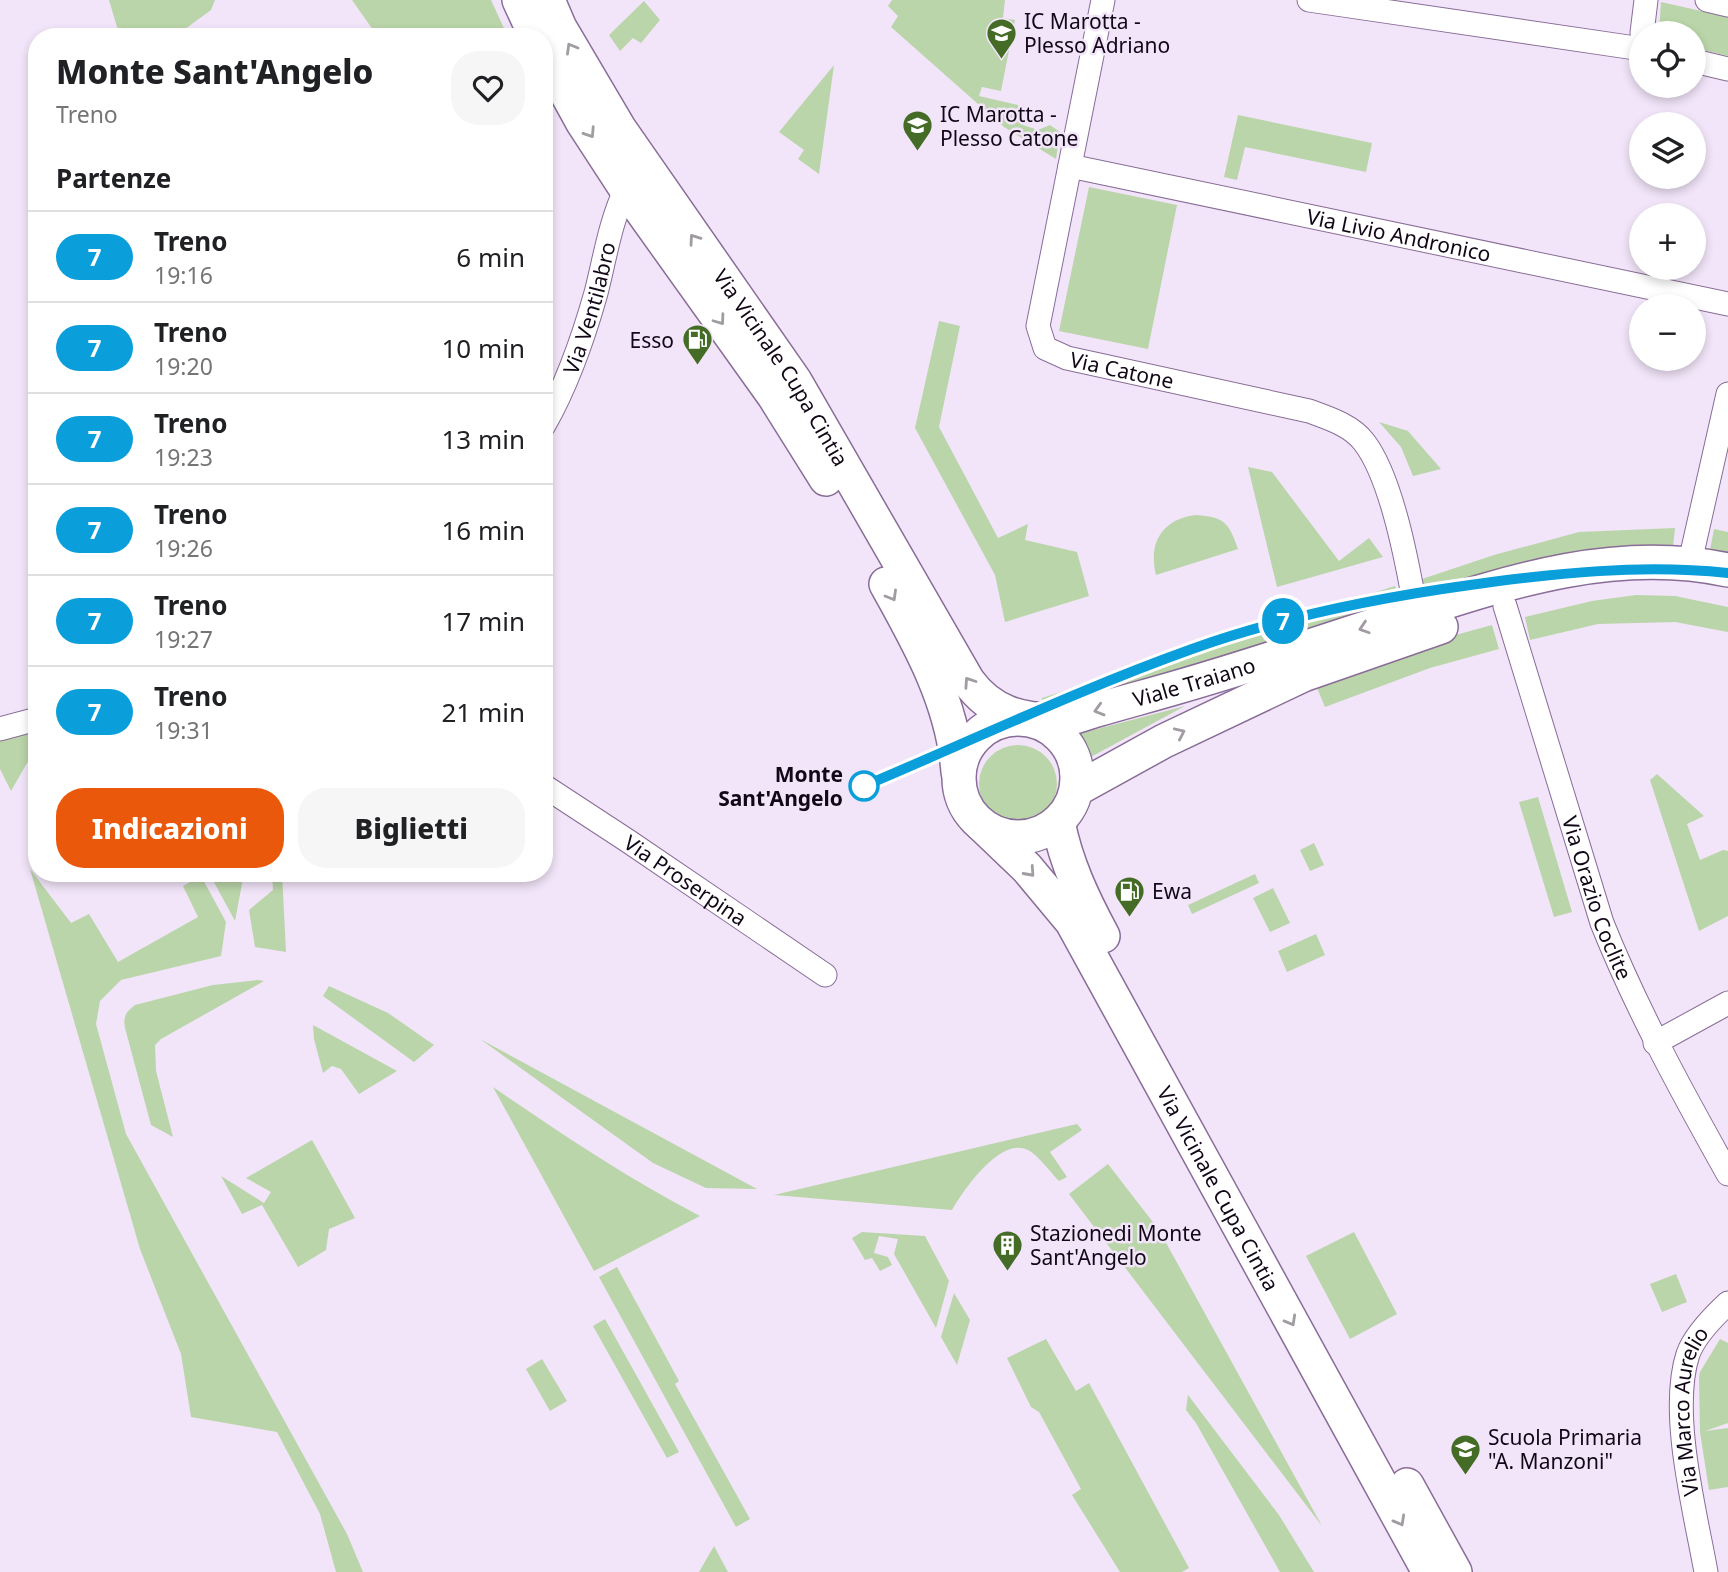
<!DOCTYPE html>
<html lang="it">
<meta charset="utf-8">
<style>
:root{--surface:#fff;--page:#f6f6f6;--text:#202124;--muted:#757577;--line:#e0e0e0;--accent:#ea580c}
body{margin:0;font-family:"Noto Sans",sans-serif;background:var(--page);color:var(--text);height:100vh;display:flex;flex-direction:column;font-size:26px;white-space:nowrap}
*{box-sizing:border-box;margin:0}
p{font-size:23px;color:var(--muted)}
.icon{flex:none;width:38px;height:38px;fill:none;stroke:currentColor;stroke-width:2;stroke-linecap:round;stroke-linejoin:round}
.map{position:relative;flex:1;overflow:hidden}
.drawer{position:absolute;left:28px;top:28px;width:525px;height:854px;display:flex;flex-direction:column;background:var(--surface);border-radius:28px;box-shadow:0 4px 10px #0003}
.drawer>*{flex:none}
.badge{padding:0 14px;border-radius:23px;font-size:24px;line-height:46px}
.buttons{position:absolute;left:1629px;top:21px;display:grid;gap:14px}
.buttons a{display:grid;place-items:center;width:77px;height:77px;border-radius:50%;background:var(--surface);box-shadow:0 4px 10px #0003;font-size:35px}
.map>.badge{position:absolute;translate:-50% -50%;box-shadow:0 0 0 4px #fff}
h2{padding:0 28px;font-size:26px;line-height:63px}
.round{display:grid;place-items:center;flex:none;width:74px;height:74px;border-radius:28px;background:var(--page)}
.headline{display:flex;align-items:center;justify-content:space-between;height:119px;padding:0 28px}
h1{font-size:33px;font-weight:800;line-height:52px}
.button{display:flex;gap:14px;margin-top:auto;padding:14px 28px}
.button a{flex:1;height:80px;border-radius:28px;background:var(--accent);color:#fff;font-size:28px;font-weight:800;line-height:80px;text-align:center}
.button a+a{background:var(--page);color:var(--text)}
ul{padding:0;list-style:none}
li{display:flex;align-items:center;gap:21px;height:91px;padding:0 28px;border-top:2px solid var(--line)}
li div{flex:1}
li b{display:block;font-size:26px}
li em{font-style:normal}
li .badge{min-width:77px;font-weight:700;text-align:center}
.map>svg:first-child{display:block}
.green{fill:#bad5a9}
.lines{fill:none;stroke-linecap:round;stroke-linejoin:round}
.street-casing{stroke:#896c98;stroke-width:25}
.secondary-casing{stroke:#896c98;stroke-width:36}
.street{stroke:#fff;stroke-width:23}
.secondary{stroke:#fff;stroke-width:33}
.oneway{stroke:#a09ca2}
.line-casing{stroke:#fff;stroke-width:16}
.line{stroke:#0a9eda;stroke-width:10}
.stop-dot{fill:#fff;stroke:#0a9eda;stroke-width:3.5}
.labels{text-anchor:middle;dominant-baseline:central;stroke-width:5;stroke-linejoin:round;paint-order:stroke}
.poi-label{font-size:21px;fill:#120717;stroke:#f2e5f9;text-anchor:start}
.street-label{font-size:21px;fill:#120717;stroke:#f2e5f9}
.stop-label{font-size:21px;font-weight:bold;fill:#120717;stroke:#f2e5f9;text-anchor:end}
</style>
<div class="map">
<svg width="1728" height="1572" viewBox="0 0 1728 1572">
<rect width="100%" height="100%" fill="#f2e5f9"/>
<path class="green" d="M 109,0 L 215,0 L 211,10 L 185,29 L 168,37 L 120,37 Z
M 352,0 L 491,0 L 508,37 L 378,37 Z
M 892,0 L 1005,0 L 1003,18 L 1015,20 L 1001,91 L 982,87 L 979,96 L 1018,105 L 1018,115 L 1023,125 L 1038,130 L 1050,125 L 1060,132 L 1056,159 L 1004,127 L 891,27 L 898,16 L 888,6 Z
M 644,1 L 660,20 L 641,43 L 633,38 L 620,51 L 609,35 Z
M 1661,2 L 1728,17 L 1728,56 L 1694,48 L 1694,33 L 1659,33 Z
M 834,65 L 819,174 L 798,159 L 804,150 L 779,132 Z
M 1238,115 L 1372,143 L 1366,172 L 1245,147 L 1237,180 L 1224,177 Z
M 1089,187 L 1177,205 L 1148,349 L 1059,331 Z
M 939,321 L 960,326 L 939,427 L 998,538 L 1028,524 L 1025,540 L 1077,552 L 1089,596 L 1005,622 L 995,575 L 915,428 Z
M 1379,422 L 1408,431 L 1441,469 L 1413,476 L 1401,447 Z
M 1248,467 L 1272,472 L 1339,561 L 1369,538 L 1383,557 L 1277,587 Z
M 1196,515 C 1225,517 1229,523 1238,549 L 1156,575 C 1148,543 1162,519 1196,515 Z
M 1675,528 L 1673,547 L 1425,596 L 1419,580 L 1494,555 L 1579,532 Z
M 1714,529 L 1728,532 L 1728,554 L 1710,550 Z
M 1395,586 L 1400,605 L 1044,711 L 1042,698 Z
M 1636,595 L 1675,596 L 1728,607 L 1728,632 L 1675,622 L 1598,624 L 1530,640 L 1525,617 L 1592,601 Z
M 1492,625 L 1499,649 L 1430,668 L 1325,707 L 1315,683 L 1423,644 Z
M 1185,706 L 1089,758 L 1078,734 Z
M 37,730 L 37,756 L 27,763 L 11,791 L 0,769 L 0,740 Z
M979 784a39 39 0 1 1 78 0a39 39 0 1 1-78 0Z
M 1657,774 L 1704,816 L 1687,824 L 1700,860 L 1723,850 L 1728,851 L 1728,916 L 1699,931 L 1650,780 Z
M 1538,797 L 1572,912 L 1554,917 L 1519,802 Z
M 1314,843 L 1324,865 L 1310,871 L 1300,850 Z
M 30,869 L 71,923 L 89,914 L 118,962 L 198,917 L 183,886 L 201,876 L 226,922 L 221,956 L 121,980 L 100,1001 L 96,1024 L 126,1134 L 347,1534 L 363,1572 L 336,1572 L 320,1514 L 277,1432 L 191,1417 L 181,1354 L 140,1249 Z
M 209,873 L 244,873 L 235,921 Z
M 272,873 L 282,873 L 286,952 L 255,947 L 249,910 L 273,890 Z
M 1255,874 L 1259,883 L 1192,914 L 1188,905 Z
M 1273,888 L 1290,923 L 1270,932 L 1253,898 Z
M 1316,934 L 1325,955 L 1287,972 L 1278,951 Z
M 258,980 L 264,981 L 161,1039 L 155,1045 L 156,1071 L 173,1137 L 151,1125 L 125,1028 C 123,1016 126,1012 135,1005 L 213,985 Z
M 329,986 L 388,1013 L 434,1045 L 414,1062 L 323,996 Z
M 313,1025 L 397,1071 L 359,1094 L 341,1069 L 332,1066 L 323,1073 L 314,1039 Z
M 480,1039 L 757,1189 L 706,1188 L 653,1163 Z
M 493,1087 C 560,1133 627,1178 700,1216 L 594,1271 Z
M 1077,1124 L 1082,1130 L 1050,1152 L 1067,1177 L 1059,1181 C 1052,1174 1037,1154 1028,1150 C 1000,1136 963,1191 952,1210 L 774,1195 Z
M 312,1140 L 355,1218 L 329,1229 L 326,1250 L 298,1267 L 262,1205 L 242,1214 L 221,1176 L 264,1203 L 271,1192 L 246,1178 Z
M 1108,1164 L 1159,1230 L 1322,1526 L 1069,1194 Z
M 862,1232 L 925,1236 L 949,1281 L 936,1328 L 894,1254 L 898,1239 L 879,1236 L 874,1253 L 888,1257 L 892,1265 L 880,1271 L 872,1258 L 865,1260 L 852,1238 Z
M 1354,1232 L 1397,1314 L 1350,1339 L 1306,1256 Z
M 617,1267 L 679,1381 L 675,1384 L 750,1519 L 736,1527 L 599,1277 Z
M 1676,1274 L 1687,1302 L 1662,1312 L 1650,1284 Z
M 954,1293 L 970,1320 L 957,1365 L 941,1337 Z
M 605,1319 L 679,1452 L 667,1458 L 593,1326 Z
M 1046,1339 L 1076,1391 L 1089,1383 L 1189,1568 L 1182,1572 L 1120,1572 L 1072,1495 L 1081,1489 L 1039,1412 L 1031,1407 L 1007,1358 Z
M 1720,1339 L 1728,1343 L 1728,1423 L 1705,1431 L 1728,1428 L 1728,1487 L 1709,1490 L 1700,1432 L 1699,1377 L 1700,1372 Z
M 542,1359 L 567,1401 L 550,1411 L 526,1369 Z
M 1188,1395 L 1279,1515 L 1314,1572 L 1280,1572 L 1196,1423 L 1186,1410 Z
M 714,1546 L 728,1572 L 699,1572 Z"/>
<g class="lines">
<defs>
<g id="street">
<path id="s1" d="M 1103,0 L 1038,326 L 1045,348 L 1067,358 L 1309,411 C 1328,418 1351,425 1364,442 C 1392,478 1408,566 1416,612"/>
<path d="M 1309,0 L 1642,49"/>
<path d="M 1707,0 L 1728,5"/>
<path d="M 1642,33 L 1646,0"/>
<path d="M 1694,61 L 1728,69"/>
<path id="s2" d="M 1070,166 L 1728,304"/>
<path id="s3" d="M 544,425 C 568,383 583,339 596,293 C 605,258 610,222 626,189"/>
<path d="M 1690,562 L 1728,394"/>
<path id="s4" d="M 1505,606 L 1602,923 C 1637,1010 1682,1092 1728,1174"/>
<path d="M 0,729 L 37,719"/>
<path id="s5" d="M 544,786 L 628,841 L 825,975"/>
<path d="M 1655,1043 L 1728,1003"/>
<path id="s6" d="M 1706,1572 C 1695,1511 1669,1412 1688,1354 C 1695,1335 1714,1316 1728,1303"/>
</g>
<g id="secondary">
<path d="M 519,0 L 536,37"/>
<path id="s7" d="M 548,0 L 560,28 L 619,128 L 795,381 L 968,681 C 991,713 1022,721 1061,720 C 1073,719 1085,713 1097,710 C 1124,702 1151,695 1178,687 C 1255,665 1330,639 1406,615 C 1511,581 1617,546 1728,570"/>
<path d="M 544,52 L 583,123 L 626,189 L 774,396 L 826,479"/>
<path d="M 886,584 C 919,643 953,703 958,772"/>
<circle cx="1018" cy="778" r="59"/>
<path d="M 1077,789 L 1164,741 L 1303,675 L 1441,627"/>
<path d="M 1058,822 C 1066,863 1083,899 1103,936"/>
<path id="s8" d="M 981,824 L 1027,868 L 1072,922 L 1429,1572"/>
<path d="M 1407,1485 L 1455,1572"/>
</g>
</defs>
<use href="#street" class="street-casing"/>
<use href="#secondary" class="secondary-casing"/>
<use href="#street" class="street"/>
<use href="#secondary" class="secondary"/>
</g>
<defs><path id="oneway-chevron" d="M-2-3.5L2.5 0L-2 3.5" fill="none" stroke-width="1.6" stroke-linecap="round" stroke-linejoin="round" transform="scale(1.75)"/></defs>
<g class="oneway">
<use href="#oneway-chevron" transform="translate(571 48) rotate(-120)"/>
<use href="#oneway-chevron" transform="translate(590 133) rotate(57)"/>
<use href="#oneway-chevron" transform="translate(694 239) rotate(-125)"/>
<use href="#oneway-chevron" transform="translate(720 320) rotate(54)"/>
<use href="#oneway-chevron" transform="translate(892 596) rotate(60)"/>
<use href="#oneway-chevron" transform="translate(1364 628) rotate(162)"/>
<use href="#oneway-chevron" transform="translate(969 682) rotate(-124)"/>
<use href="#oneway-chevron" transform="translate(1099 710) rotate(164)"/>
<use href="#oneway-chevron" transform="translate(1180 733) rotate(-25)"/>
<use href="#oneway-chevron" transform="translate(1030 872) rotate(48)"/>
<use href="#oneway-chevron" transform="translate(1291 1321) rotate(61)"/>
<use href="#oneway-chevron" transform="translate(1400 1521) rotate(61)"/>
</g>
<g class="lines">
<defs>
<path id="line" d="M 864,786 C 973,740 1080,689 1192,649 C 1281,617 1376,598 1470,585 C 1556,573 1641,564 1728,573"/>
</defs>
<use href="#line" class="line-casing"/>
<use href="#line" class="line"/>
</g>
<defs>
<symbol id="school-pin" viewBox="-11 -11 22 30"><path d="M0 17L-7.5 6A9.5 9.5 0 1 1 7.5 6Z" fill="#446c27" stroke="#f2e5f9"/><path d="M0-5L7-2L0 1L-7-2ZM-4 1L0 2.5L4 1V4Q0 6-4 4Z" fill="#fff"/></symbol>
<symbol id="fuel-pin" viewBox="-11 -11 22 30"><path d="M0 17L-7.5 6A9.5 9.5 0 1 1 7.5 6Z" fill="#446c27" stroke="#f2e5f9"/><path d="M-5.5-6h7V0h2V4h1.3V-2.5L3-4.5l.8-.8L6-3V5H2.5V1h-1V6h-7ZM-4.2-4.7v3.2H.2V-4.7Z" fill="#fff"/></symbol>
<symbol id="building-pin" viewBox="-11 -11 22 30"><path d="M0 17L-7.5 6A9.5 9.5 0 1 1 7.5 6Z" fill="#446c27" stroke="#f2e5f9"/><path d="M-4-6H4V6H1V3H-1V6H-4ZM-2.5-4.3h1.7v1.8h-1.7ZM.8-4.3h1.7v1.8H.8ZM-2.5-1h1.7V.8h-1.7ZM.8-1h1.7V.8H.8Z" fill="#fff"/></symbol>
</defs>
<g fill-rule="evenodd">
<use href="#school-pin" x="984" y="16" width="35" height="47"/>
<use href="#school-pin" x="900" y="108" width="35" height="47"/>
<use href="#fuel-pin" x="680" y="322" width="35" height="47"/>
<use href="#fuel-pin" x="1112" y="874" width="35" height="47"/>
<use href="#building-pin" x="990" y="1228" width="35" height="47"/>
<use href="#school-pin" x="1448" y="1432" width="35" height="47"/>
</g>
<circle class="stop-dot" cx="864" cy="786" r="14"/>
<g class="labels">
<g class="poi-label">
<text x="1024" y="21">IC Marotta -<tspan x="1024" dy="24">Plesso Adriano</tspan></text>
<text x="940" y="114">IC Marotta -<tspan x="940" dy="24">Plesso Catone</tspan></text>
<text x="674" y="340" text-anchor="end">Esso</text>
<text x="1152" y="891">Ewa</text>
<text x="1030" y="1233">Stazionedi Monte<tspan x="1030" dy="24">Sant'Angelo</tspan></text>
<text x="1488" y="1437">Scuola Primaria<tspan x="1488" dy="24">"A. Manzoni"</tspan></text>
</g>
<g class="street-label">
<text stroke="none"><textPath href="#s2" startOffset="336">Via Livio Andronico</textPath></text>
<text stroke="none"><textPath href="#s3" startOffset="126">Via Ventilabro</textPath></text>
<text stroke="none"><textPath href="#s7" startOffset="436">Via Vicinale Cupa Cintia</textPath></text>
<text stroke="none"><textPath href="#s1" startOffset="436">Via Catone</textPath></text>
<text stroke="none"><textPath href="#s7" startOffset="1045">Viale Traiano</textPath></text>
<text stroke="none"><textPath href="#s5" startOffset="170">Via Proserpina</textPath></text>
<text stroke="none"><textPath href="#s4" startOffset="306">Via Orazio Coclite</textPath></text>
<text stroke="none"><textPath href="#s8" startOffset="438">Via Vicinale Cupa Cintia</textPath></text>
<text stroke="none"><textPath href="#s6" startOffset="164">Via Marco Aurelio</textPath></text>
</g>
<g class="stop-label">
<text x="843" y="774">Monte<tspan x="843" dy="24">Sant'Angelo</tspan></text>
</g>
</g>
</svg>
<div class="buttons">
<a><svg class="icon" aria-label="locate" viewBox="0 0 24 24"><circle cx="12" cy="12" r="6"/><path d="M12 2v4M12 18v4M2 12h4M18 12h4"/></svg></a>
<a><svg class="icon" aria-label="layers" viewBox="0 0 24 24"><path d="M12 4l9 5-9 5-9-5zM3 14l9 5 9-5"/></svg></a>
<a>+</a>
<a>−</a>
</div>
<b class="badge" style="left:1283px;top:621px;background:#0a9eda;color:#fff">7</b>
<section class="drawer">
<div class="headline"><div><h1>Monte Sant'Angelo</h1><p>Treno</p></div><a class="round"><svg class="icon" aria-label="heart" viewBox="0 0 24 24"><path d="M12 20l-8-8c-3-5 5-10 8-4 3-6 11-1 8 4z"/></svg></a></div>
<h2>Partenze</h2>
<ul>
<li><span class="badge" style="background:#0a9eda;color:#fff">7</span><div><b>Treno</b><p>19:16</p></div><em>6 min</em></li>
<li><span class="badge" style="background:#0a9eda;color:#fff">7</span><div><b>Treno</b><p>19:20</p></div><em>10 min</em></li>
<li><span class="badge" style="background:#0a9eda;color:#fff">7</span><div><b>Treno</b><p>19:23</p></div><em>13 min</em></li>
<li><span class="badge" style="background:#0a9eda;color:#fff">7</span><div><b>Treno</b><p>19:26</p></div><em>16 min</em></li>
<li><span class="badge" style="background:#0a9eda;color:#fff">7</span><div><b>Treno</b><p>19:27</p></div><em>17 min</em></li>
<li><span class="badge" style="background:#0a9eda;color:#fff">7</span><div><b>Treno</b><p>19:31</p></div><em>21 min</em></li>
</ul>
<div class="button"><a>Indicazioni</a><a>Biglietti</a></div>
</section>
</div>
